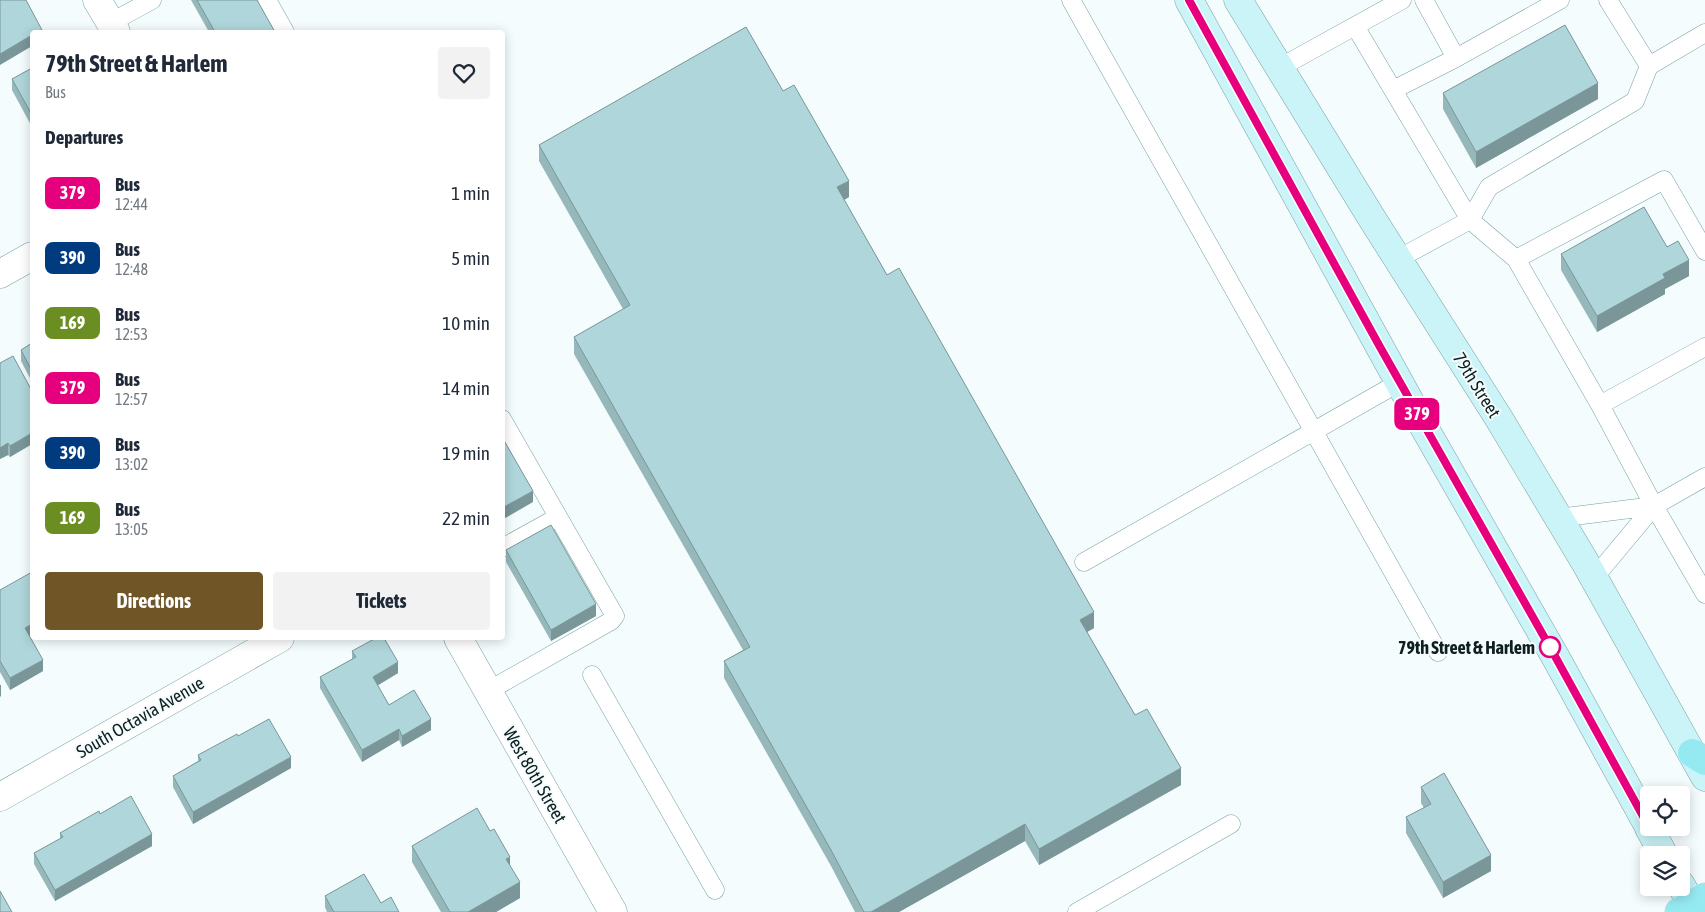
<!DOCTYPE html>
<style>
:root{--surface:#fff;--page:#f2f2f3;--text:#1f2937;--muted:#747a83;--accent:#705527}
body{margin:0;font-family:"Asap Condensed",sans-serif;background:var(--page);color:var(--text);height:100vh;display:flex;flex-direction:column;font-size:19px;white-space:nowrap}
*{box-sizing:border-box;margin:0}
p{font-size:16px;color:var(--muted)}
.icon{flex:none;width:28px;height:28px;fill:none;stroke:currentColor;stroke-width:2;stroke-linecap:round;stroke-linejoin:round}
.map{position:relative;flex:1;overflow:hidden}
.details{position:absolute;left:30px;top:30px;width:475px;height:610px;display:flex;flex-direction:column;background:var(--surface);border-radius:5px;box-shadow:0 2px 12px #0003}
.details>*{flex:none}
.badge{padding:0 10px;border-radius:8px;font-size:18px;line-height:32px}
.fabs{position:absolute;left:1640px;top:786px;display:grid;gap:10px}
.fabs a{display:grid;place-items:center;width:50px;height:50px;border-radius:5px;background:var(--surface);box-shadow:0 2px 12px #0003;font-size:25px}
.map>.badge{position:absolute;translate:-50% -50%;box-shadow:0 0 0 2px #fff}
h2{padding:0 15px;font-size:19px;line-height:45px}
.round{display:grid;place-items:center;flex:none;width:52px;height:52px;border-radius:5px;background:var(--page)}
.headline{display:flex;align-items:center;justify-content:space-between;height:85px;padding:0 15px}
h1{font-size:24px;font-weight:700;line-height:38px}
.primary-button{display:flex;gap:10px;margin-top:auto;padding:10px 15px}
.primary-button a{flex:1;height:58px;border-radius:5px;background:var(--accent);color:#fff;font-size:20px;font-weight:700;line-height:58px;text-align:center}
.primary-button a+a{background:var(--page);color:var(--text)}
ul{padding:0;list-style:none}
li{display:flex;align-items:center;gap:15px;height:65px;padding:0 15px}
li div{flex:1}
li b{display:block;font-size:19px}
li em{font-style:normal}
li .badge{min-width:55px;font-weight:700;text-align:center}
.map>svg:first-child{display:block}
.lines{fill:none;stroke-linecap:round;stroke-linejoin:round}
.service-casing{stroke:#7aa0a3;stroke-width:19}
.minor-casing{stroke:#7aa0a3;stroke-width:29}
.secondary-casing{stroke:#7aa0a3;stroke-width:29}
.primary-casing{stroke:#d4d6d7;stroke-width:29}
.service{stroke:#fff;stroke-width:18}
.minor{stroke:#fff;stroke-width:28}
.secondary{stroke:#caf4f8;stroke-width:28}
.primary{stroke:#95eaf1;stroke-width:28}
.wall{fill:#96b8bb}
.shaded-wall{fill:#7a9699}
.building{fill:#afd6da;stroke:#7a9699}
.line-casing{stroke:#fff;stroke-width:11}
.line{stroke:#e6007e;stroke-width:8}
.stop-dot{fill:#fff;stroke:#e6007e;stroke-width:2.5}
.labels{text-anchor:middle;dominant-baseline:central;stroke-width:4;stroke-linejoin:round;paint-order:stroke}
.street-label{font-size:18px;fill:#0f1e20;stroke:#f4fcfd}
.stop-label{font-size:18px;font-weight:bold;fill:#0f1e20;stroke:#f4fcfd;text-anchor:end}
</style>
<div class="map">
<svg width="1705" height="912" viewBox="0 0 1705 912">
<rect width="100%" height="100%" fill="#f4fcfd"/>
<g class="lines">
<defs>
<path id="service" d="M 267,0 L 285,32
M 1071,0 L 1438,652
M 1424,0 L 1456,58 L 1560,0
M 1608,0 L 1649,66
M 110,23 L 152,0
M 1355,26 L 1470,220 L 1516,259 L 1600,405 L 1654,506 L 1705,594
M 1279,68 L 1402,0
M 1393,90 L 1456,58
M 1398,259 L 1470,220 L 1489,187 L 1635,101 L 1649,66 L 1705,33
M 1516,259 L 1664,180 L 1705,251
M 1600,405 L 1705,347
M 1654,506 L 1705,477
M 1558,518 L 1654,506 L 1594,578
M 502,548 L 558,517
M 1084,562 L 1400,382
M 592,675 L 715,890
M 488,691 L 611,621 L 615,616 L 502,419
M 1077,912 L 1231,824"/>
<path id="minor" d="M 97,0 L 116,32
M 0,274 L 32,256
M 458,638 L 613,912
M 0,797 L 280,638"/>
<path id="secondary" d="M 1189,0 L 1420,420 L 1556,658 L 1649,827
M 1238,0 L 1371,217 L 1498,417 L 1585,562 L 1705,777
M 1649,828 L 1664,855
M 1681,885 L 1696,912"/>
<path id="primary" d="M 1692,753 L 1705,761
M 1679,912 L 1705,897"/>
</defs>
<use href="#service" class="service-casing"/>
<use href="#minor" class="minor-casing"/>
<use href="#secondary" class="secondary-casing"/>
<use href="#primary" class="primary-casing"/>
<use href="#service" class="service"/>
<use href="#minor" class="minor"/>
<use href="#secondary" class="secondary"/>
<use href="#primary" class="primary"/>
</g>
<path class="wall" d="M 191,0 L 257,0 L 275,32 L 209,32 Z
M 32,68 L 32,127 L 12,90 L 12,79 Z
M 783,91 L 849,197 L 844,200 L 887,275 L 1094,628 L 1087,632 L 1135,715 L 1181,785 L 1039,865 L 1025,841 L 899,912 L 855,912 L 831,866 L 724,678 L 724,661 L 743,650 L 574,354 L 574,337 L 623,309 L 539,161 L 539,145 Z
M 1443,93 L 1598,99 L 1476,168 L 1443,109 Z
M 1667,247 L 1689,276 L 1665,289 L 1665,294 L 1597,332 L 1561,270 L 1561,254 Z
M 32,343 L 32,382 L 21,361 L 21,350 Z
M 0,363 L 32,391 L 32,444 L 10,457 L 8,455 L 0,459 Z
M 506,550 L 596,616 L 551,641 L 506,562 Z
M 0,590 L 30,636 L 43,671 L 10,690 L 0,672 Z
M 352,651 L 398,673 L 377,686 L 389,705 L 431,730 L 402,747 L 399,740 L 362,762 L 320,688 L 320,677 L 352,659 Z
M 238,736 L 291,768 L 193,824 L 173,787 L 173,776 L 198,761 L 198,755 Z
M 1421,787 L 1491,871 L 1443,898 L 1406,833 L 1406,817 L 1424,808 L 1421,803 Z
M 100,814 L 152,846 L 55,901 L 34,864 L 34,853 L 60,839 L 60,833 Z
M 412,846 L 510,865 L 520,898 L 496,912 L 441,912 L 412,862 Z
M 325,896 L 381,903 L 399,912 L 327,912 L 325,907 Z"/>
<path class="shaded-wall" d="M 32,35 L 32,46 L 0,65 L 0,54 Z
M 1598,83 L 1598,99 L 1476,168 L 1476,152 Z
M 849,181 L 849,197 L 837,204 L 837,187 Z
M 1689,260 L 1689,276 L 1665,289 L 1665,294 L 1597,332 L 1597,316 L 1663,274 Z
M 32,433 L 32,444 L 10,457 L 10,446 Z
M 8,443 L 8,455 L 0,459 L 0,448 Z
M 533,491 L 533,502 L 502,520 L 502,508 Z
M 596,604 L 596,616 L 551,641 L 551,630 Z
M 1094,612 L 1094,628 L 1080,636 L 1080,620 Z
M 32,624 L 32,635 L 25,639 L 25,628 Z
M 43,660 L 43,671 L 10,690 L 10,678 Z
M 398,662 L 398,673 L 373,688 L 373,677 Z
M 0,685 L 1,685 L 1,696 L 0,697 Z
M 431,719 L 431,730 L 402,747 L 402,736 Z
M 399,729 L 399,740 L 362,762 L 362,750 Z
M 291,757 L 291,768 L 193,824 L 193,812 Z
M 1181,768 L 1181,785 L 1039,865 L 1039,849 Z
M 1025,824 L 1025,841 L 899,912 L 871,912 Z
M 152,834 L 152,846 L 55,901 L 55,890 Z
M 1491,855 L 1491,871 L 1443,898 L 1443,882 Z
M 510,857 L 510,873 L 506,859 Z
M 520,882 L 520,898 L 496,912 L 468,912 Z"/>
<path class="building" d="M 0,0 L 26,0 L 42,30 L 37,32 L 32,32 L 32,35 L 0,54 Z
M 197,0 L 257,0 L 275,32 L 215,32 Z
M 1565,25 L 1598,83 L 1476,152 L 1443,93 Z
M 746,27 L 783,91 L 794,85 L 849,181 L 837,187 L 887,275 L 899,268 L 1094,612 L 1080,620 L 1135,715 L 1147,709 L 1181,768 L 1039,849 L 1025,824 L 871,912 L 864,912 L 831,850 L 724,661 L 750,647 L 574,337 L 630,305 L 539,145 Z
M 32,68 L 32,115 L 12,79 Z
M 1644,207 L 1667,247 L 1678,241 L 1689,260 L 1663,274 L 1665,278 L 1597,316 L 1561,254 Z
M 32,343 L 32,371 L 21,350 Z
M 13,356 L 32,391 L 32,433 L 10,446 L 8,443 L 0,448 L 0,363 Z
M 502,437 L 533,491 L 502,508 Z
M 551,525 L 596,604 L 551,630 L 506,550 Z
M 32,572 L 32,624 L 25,628 L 43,660 L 10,678 L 0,661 L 0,590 Z
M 376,638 L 384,638 L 398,662 L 373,677 L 389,705 L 414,690 L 431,719 L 402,736 L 399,729 L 362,750 L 320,677 L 356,657 L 352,651 Z
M 269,719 L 291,757 L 193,812 L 173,776 L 201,760 L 198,755 L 237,734 L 238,736 Z
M 1444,773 L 1491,855 L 1443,882 L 1406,817 L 1431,804 L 1421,787 Z
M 131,796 L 152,834 L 55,890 L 34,853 L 63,837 L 60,833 L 99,811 L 100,814 Z
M 477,808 L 490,831 L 494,829 L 510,857 L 506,859 L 520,882 L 468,912 L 450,912 L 412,846 Z
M 364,874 L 381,903 L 391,897 L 399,912 L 334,912 L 325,896 Z
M 0,891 L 12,912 L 0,912 Z"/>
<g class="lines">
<defs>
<path id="line" d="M 1189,0 L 1380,347 L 1556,658 L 1649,827"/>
</defs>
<use href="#line" class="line-casing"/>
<use href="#line" class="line"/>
</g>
<circle class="stop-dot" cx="1550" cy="647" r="10"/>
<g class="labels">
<g class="street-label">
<text transform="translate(1477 385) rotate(58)">79th Street</text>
<text transform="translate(140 717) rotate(-30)">South Octavia Avenue</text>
<text transform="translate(535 775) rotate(60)">West 80th Street</text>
</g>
<g class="stop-label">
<text x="1535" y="647">79th Street &amp; Harlem</text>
</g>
</g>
</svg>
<div class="fabs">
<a><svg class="icon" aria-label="locate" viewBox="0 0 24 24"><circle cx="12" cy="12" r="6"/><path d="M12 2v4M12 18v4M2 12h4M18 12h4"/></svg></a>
<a><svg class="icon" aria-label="layers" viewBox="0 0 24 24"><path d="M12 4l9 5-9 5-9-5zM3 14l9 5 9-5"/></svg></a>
</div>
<b class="badge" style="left:1417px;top:414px;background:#e6007e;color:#fff">379</b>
<section class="details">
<div class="headline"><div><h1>79th Street &amp; Harlem</h1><p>Bus</p></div><a class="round"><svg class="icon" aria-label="heart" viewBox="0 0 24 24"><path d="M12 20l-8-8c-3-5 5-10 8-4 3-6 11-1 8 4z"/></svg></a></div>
<h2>Departures</h2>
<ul>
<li><span class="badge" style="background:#e6007e;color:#fff">379</span><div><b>Bus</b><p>12:44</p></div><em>1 min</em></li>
<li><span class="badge" style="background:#003b80;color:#fff">390</span><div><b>Bus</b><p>12:48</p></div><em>5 min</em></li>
<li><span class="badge" style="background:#6b8e23;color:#fff">169</span><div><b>Bus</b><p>12:53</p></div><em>10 min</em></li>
<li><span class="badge" style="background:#e6007e;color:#fff">379</span><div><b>Bus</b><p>12:57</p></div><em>14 min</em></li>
<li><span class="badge" style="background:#003b80;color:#fff">390</span><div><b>Bus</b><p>13:02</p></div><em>19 min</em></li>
<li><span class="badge" style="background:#6b8e23;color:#fff">169</span><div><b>Bus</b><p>13:05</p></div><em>22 min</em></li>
</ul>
<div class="primary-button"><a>Directions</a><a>Tickets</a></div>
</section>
</div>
